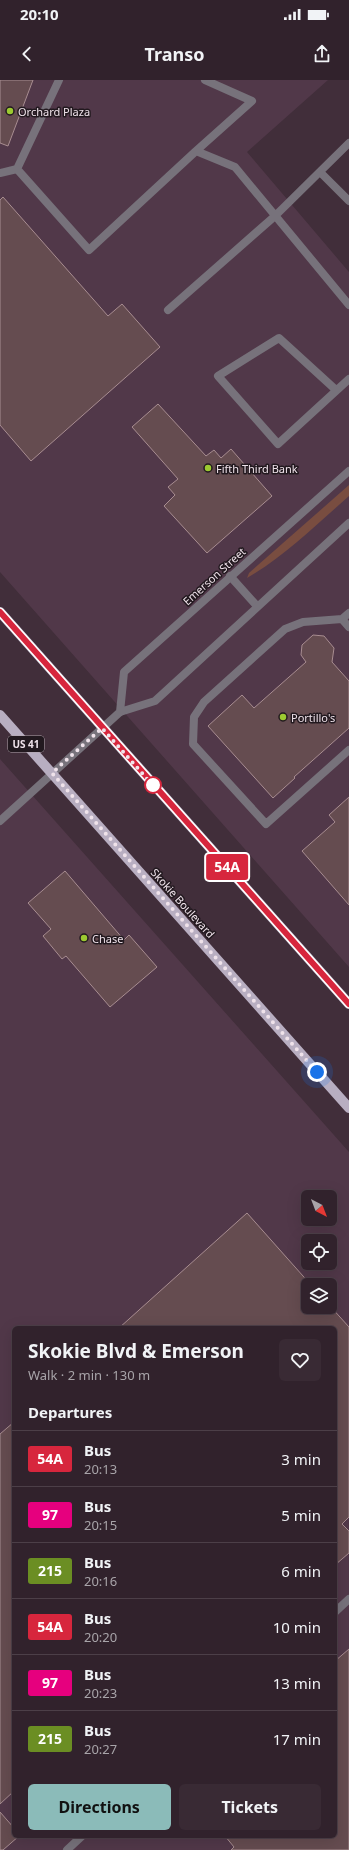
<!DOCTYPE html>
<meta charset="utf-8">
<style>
:root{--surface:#31222c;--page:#392a34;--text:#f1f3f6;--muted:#a8a4a9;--line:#4c3f48;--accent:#8bbbb9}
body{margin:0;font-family:"Noto Sans",sans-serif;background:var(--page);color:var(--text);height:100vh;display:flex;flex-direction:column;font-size:15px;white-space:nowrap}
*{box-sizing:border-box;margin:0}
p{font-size:13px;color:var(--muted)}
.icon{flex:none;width:22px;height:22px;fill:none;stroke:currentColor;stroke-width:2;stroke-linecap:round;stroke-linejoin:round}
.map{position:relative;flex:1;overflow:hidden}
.side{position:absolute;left:12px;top:1246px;width:325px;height:512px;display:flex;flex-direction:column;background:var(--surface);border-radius:6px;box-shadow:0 4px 16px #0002,0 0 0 1px var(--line)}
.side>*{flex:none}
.badge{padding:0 8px;border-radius:3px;font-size:14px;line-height:26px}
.needle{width:26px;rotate:138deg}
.controls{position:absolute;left:301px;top:1110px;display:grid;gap:8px}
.controls a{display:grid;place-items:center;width:36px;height:36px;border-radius:6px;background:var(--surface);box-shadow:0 4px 16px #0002,0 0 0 1px var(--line);font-size:20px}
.you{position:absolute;width:20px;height:20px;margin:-10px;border:3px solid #fff;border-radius:50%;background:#1a73e8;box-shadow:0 0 0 6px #1a73e833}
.map>.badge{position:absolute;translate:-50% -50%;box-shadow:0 0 0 2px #fff}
h2{padding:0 16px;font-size:15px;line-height:36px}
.round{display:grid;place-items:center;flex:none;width:42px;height:42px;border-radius:6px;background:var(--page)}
.summary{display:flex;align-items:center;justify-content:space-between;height:68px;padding:0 16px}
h1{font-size:19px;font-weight:700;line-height:30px}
.action{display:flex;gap:8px;margin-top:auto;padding:8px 16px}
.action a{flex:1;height:46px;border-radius:6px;background:var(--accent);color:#111;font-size:16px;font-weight:700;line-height:46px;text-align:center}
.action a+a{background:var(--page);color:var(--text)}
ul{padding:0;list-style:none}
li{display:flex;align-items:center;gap:12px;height:56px;padding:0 16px;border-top:1px solid var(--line)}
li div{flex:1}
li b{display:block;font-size:15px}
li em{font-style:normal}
li .badge{min-width:44px;font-weight:700;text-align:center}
.status{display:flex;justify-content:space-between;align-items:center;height:28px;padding:0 20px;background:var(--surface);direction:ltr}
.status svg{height:11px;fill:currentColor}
header{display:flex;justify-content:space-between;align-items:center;height:52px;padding:0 16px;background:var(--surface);font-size:18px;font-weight:700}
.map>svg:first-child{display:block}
.built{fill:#513849;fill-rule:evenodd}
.green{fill:#794d40}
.building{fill:#654c50;stroke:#a88d91}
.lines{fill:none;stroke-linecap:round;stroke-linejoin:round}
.service{stroke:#77727b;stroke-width:8}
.minor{stroke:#77727b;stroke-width:8}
.primary{stroke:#b8aec1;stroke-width:10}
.line-casing{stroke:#fff;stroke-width:9}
.line{stroke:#d7263d;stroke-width:6}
.walk{stroke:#efe2ea;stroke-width:4;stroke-dasharray:0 7.2}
.poi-dot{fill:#9cca31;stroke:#22191f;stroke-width:1.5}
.stop-dot{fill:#fff;stroke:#d7263d;stroke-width:2}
.labels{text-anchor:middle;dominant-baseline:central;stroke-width:3;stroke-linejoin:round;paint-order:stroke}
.shield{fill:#22191f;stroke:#b2a6ad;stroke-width:1}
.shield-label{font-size:10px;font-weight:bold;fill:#efe2ea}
.poi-label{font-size:11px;fill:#efe2ea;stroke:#22191f;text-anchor:start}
.street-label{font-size:11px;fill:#efe2ea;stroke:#22191f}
</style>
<div class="status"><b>20:10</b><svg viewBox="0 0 49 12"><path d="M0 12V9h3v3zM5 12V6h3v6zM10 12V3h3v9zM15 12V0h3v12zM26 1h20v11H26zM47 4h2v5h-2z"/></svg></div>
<header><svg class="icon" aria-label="back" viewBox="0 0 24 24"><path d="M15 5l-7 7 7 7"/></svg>Transo<svg class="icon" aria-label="share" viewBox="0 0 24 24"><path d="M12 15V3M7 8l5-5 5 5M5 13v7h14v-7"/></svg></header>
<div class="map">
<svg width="349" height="1770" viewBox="0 0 349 1770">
<rect width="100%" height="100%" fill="#412e3a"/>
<path class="built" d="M 0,0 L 328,0 L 247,72 L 349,192 L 349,887 L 0,492 Z
M 0,679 L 349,1072 L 349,1770 L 0,1770 ZM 308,1117 L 330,1117 L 330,1139 L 308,1139 ZM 308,1161 L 330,1161 L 330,1183 L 308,1183 ZM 308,1205 L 330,1205 L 330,1227 L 308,1227 ZM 14,1248 L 335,1248 L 335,1756 L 14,1756 Z"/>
<path class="green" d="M 349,405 L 349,416 C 316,445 285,476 247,498 L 249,493 Z"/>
<path class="building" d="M 0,0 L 33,0 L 8,66 L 0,63 Z
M 3,117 L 108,236 L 122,224 L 160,267 L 31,381 L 0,345 L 0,120 Z
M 158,324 L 206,376 L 214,370 L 221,378 L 231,369 L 272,416 L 207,473 L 164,426 L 175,415 L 168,407 L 178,399 L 132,347 Z
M 313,555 L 324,556 L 334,568 L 332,582 L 349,601 L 349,648 L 294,697 L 295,698 L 273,718 L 208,646 L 242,615 L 254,628 L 306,582 L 301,575 L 302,565 Z
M 349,717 L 349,825 L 302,771 L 335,742 L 329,735 Z
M 65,791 L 124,860 L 129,855 L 157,887 L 110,927 L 66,876 L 62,879 L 43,856 L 51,849 L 28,823 Z
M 247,1133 L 311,1205 L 308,1205 L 308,1227 L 330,1226 L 349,1247 L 349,1437 L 342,1444 L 349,1451 L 349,1473 L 335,1485 L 335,1248 L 119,1248 Z
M 14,1342 L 14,1711 L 0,1724 L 0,1354 Z
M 349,1569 L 349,1770 L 231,1770 L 234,1767 L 225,1756 L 335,1756 L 335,1581 Z
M 0,1732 L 14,1748 L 14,1756 L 19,1756 L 3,1770 L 0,1770 Z"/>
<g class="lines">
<path class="service" d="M 196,71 L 252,21 L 205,0
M 17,89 L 59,0
M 320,92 L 349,121
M 0,93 L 17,89 L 89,170 L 196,71 L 235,87 L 349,225
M 168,230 L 275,136 L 349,63
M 336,310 L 279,258 L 218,296 L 278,364 L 349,299
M 230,496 L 257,526
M 349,533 L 342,539 L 349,547
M 342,539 L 303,542 L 285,549 L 204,622 L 194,637 L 193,664 L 266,744 L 349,670"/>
<path class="minor" d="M 120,632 L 124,592 L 349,391
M 0,741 L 120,632 L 155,621 L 349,443
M 335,1532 L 349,1519
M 67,1770 L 82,1756"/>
<path class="primary" d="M 0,532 L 349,924
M 0,635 L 349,1028"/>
</g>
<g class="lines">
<defs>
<path id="line" d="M 0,532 L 349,924"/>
</defs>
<use href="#line" class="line-casing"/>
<use href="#line" class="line"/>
<path class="walk" d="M 153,705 L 157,710 L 102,648 L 52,693 L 317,992"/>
</g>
<g class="poi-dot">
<circle cx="10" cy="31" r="4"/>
<circle cx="208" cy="388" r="4"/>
<circle cx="283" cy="637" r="4"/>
<circle cx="84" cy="858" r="4"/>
</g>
<circle class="stop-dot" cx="153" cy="705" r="8"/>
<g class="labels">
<rect class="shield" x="8" y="656" width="36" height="16" rx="3"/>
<g class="shield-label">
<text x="26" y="664">US 41</text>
</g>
<g class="poi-label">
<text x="18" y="31">Orchard Plaza</text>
<text x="216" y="388">Fifth Third Bank</text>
<text x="291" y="637">Portillo's</text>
<text x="92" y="858">Chase</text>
</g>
<g class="street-label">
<text transform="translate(214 496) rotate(-42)">Emerson Street</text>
<text transform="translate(183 823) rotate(48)">Skokie Boulevard</text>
</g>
</g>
</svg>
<div class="controls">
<a><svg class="needle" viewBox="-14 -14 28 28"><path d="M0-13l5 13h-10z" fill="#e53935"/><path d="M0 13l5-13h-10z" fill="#a8a4a9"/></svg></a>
<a><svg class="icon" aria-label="locate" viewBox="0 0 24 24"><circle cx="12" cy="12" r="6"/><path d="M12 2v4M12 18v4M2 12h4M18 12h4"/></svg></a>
<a><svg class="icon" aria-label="layers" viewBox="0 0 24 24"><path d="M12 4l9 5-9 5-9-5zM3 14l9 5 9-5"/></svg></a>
</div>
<div class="you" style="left:317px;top:992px"></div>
<b class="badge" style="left:227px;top:787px;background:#d7263d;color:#fff">54A</b>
<section class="side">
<div class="summary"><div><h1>Skokie Blvd &amp; Emerson</h1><p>Walk · 2 min · 130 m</p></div><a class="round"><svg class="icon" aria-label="heart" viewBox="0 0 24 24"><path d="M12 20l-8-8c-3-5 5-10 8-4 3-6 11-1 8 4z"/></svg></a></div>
<h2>Departures</h2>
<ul>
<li><span class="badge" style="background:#d7263d;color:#fff">54A</span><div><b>Bus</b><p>20:13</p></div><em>3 min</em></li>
<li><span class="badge" style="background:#e6007e;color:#fff">97</span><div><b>Bus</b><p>20:15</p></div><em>5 min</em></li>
<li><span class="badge" style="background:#6b8e23;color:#fff">215</span><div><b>Bus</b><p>20:16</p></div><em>6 min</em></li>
<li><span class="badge" style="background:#d7263d;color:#fff">54A</span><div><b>Bus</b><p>20:20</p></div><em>10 min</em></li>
<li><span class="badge" style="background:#e6007e;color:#fff">97</span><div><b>Bus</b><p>20:23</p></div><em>13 min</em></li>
<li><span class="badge" style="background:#6b8e23;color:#fff">215</span><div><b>Bus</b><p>20:27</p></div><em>17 min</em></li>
</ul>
<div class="action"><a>Directions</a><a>Tickets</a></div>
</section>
</div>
